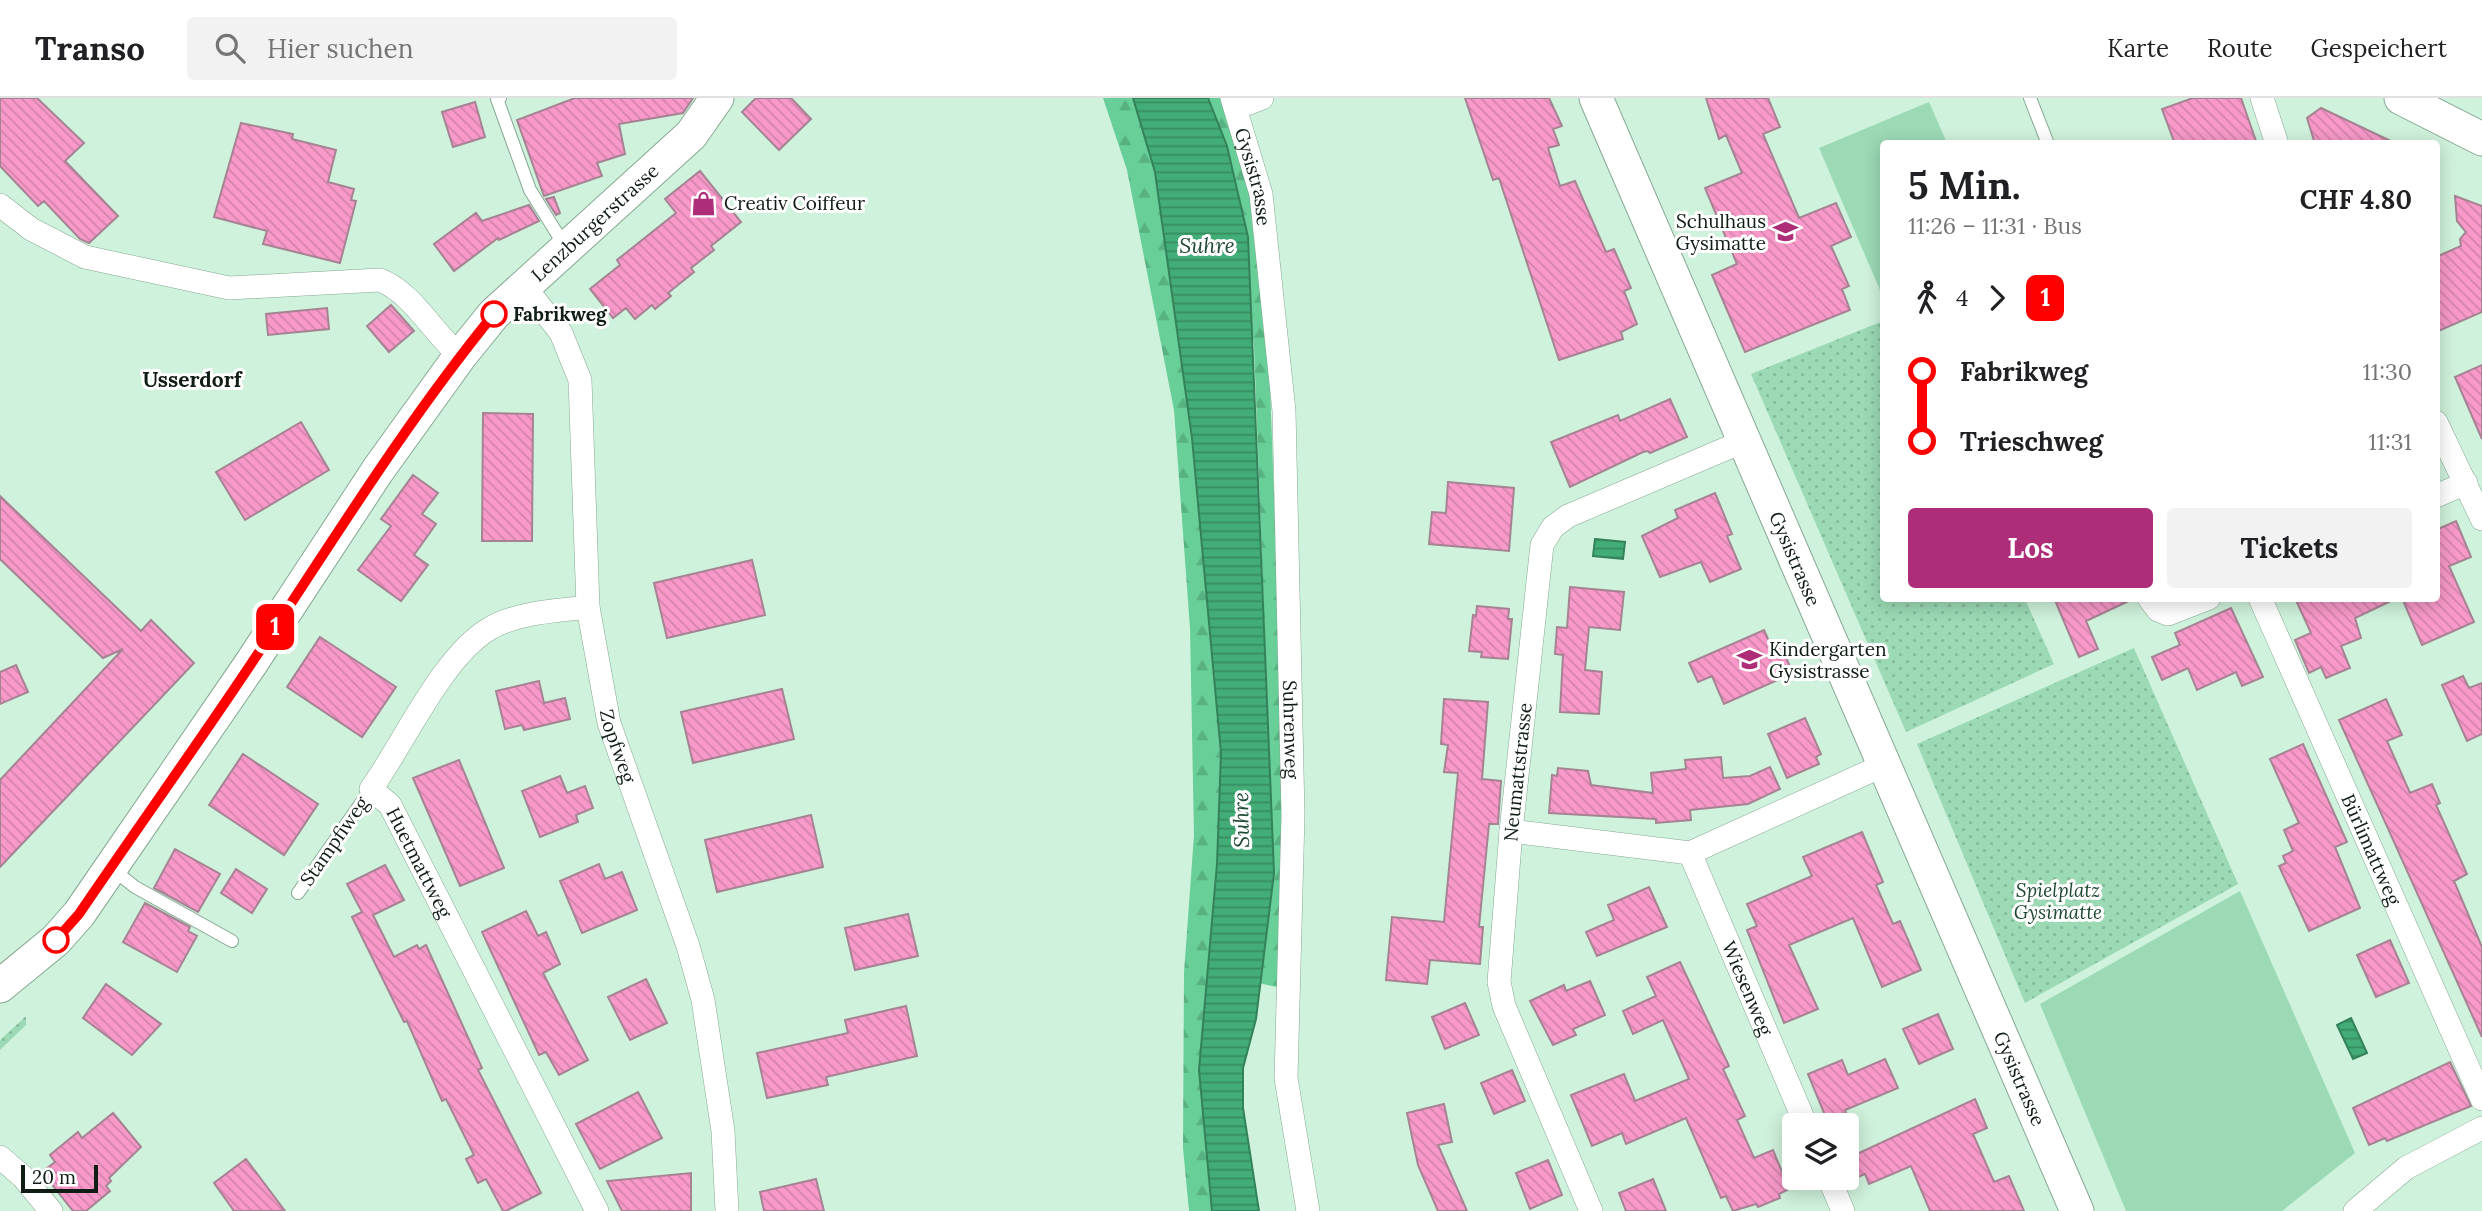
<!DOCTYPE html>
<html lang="de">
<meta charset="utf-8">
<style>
:root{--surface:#fff;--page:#f2f2f2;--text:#202124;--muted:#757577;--line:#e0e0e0;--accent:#ae2d79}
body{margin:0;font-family:Lora,serif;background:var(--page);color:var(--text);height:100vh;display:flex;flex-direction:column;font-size:26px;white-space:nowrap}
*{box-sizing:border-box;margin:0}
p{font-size:23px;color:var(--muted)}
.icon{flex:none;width:38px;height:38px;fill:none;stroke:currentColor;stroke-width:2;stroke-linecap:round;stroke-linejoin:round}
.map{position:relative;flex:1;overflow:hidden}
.sheet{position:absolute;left:1880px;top:42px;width:560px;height:462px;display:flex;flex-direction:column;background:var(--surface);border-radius:7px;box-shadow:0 4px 18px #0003}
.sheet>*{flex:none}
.badge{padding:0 14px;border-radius:10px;font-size:24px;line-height:46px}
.fabs{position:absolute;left:1782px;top:1015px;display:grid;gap:14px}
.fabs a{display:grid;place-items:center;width:77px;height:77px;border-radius:7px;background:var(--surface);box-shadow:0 4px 18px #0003;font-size:35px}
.scale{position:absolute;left:21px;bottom:18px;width:77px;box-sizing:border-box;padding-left:7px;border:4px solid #101d15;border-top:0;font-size:19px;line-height:24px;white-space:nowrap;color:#101d15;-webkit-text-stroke:5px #fff;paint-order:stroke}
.map>.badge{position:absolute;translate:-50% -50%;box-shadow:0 0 0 4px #fff}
.legs{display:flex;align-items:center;gap:10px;height:77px;padding:0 28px;font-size:23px}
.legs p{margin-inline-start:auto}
.head{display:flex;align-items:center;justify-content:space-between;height:119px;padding:0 28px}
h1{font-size:38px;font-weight:700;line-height:52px}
.cta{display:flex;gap:14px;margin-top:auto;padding:14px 28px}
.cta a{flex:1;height:80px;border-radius:7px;background:var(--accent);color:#fff;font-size:28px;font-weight:700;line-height:80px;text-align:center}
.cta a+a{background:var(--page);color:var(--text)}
ul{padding:0 28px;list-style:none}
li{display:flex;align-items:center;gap:24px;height:70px;font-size:26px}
li i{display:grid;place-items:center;width:10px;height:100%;margin:0 9px;background:currentColor}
li i::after{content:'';width:18px;height:18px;margin:-9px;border:5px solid;border-radius:50%;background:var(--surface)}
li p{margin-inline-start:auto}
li:first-child i{background:linear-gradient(#0000 50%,currentColor 0)}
li:last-child i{background:linear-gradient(currentColor 50%,#0000 0)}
header{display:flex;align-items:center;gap:42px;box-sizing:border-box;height:98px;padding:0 35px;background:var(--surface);border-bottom:2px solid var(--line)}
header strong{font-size:33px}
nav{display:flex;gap:38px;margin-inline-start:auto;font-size:24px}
.search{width:490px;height:63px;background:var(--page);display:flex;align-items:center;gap:18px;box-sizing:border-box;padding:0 24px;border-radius:7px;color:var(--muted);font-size:26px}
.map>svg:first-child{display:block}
.grass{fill:url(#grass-dots)}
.forest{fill:url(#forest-firs)}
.pitch{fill:#9bdab5}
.water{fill:url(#water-rules);stroke:#33825a;stroke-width:2}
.building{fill:url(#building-back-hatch);stroke:#a58393;stroke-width:2}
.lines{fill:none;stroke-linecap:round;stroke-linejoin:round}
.lane-casing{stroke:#86a893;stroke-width:14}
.street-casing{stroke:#86a893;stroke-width:24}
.secondary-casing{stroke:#86a893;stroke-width:35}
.lane{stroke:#fff;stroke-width:12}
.street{stroke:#fff;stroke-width:23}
.secondary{stroke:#fff;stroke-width:33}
.line-1-casing{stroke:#fff;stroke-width:16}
.line-1{stroke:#f00;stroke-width:10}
.stop-1-dot{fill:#fff;stroke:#f00;stroke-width:3.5}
.labels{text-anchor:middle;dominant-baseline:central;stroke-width:6;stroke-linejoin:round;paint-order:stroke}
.street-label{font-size:19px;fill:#101d15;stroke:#fff}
.poi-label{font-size:19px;fill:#101d15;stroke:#fff;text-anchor:start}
.stop-label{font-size:19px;font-weight:bold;fill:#101d15;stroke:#fff;text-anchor:start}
.park-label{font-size:19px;font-style:italic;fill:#1d4831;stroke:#fff}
.water-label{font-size:21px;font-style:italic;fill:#204b34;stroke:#fff}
.neighbourhood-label{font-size:21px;font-weight:bold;fill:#101d15;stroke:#fff}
</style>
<header>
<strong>Transo</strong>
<div class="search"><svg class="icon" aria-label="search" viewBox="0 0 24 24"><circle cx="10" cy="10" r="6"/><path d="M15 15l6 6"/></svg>Hier suchen</div>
<nav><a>Karte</a><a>Route</a><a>Gespeichert</a></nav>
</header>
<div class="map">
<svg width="2482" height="1113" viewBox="0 0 2482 1113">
<defs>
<pattern id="grass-dots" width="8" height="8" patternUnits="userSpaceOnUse" patternTransform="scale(1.75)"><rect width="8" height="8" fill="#9bdab5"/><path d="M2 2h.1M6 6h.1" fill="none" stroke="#84bb9b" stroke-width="1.8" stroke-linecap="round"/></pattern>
<pattern id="forest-firs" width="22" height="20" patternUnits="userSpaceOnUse" patternTransform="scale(1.75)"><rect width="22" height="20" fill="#67cf97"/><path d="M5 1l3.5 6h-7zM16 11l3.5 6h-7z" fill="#58b181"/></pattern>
<pattern id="water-rules" width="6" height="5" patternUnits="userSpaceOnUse" patternTransform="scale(1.75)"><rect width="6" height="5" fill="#42ad77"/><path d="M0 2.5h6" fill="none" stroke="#368c60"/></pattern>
<pattern id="building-back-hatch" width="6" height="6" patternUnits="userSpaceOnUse" patternTransform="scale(1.75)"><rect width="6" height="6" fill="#f899c9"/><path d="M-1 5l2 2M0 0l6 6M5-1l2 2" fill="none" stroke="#d483ac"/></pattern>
</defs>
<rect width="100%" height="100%" fill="#cff2dc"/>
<path class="grass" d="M 1883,223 L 1883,500 L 2025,501 L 2054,566 L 1906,634 L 1751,276 Z
M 2134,550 L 2238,786 L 2025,905 L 1917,646 Z
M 26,918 L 26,927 L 0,952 L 0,942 Z"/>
<path class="forest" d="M 1103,0 L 1133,0 L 1155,74 L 1192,340 L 1221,655 L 1217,766 L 1199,972 L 1212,1113 L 1189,1113 L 1183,1050 L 1184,875 L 1194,737 L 1190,530 L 1174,312 L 1127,72 Z
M 1208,0 L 1253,0 L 1243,32 L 1269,261 L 1286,721 L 1277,889 L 1259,885 L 1270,678 L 1254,247 L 1227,48 Z"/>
<path class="pitch" d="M 1929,4 L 1947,45 L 1883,46 L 1883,199 L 1819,50 Z
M 2240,793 L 2355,1055 L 2282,1113 L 2126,1113 L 2040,906 Z"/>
<path class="water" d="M 1133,0 L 1208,0 L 1227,48 L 1248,139 L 1274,775 L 1256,921 L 1243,970 L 1243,1010 L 1259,1113 L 1212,1113 L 1199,972 L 1217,766 L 1221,655 L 1192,340 L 1155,74 Z
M 1595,441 L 1625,444 L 1623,461 L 1593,458 Z
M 2351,920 L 2367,955 L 2353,961 L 2337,927 Z"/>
<path class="building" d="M 0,0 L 37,0 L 84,45 L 65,63 L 118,118 L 89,145 L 80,141 L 44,103 L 38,108 L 0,68 Z
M 575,0 L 693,0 L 683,15 L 619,26 L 625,56 L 597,65 L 602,78 L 544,98 L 517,22 Z
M 756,0 L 791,0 L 811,21 L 779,52 L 742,14 Z
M 1465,0 L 1549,0 L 1562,28 L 1553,31 L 1559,47 L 1548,50 L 1560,88 L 1575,83 L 1606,154 L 1614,151 L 1631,190 L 1624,193 L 1637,226 L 1621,234 L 1623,241 L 1559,262 L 1499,80 L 1493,82 Z
M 1706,0 L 1768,0 L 1780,29 L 1763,36 L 1799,120 L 1836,105 L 1851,139 L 1831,148 L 1849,188 L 1842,191 L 1850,212 L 1745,254 L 1712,177 L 1737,166 L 1705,90 L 1742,75 L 1726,37 L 1719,41 Z
M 2193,0 L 2241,0 L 2257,46 L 2175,46 L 2162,11 Z
M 475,4 L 485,39 L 453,49 L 442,14 Z
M 2321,10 L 2397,46 L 2315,46 L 2307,20 Z
M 241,25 L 293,36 L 292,41 L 336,52 L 328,84 L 354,91 L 351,102 L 356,103 L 340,165 L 263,146 L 267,133 L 214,119 Z
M 700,73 L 741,124 L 711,148 L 714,152 L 691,170 L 694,174 L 668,195 L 671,198 L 655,211 L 652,207 L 635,221 L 626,210 L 613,220 L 590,191 L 620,167 L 617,162 L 676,115 L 665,101 Z
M 2455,98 L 2482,108 L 2482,214 L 2436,234 L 2436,159 L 2461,148 L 2460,141 L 2466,134 L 2457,123 Z
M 554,99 L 560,115 L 556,117 L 546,101 Z
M 529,107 L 539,123 L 499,142 L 498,140 L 454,173 L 434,146 L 476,115 L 482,123 Z
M 391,207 L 414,233 L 389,254 L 367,228 Z
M 327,210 L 329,231 L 268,237 L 266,216 Z
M 2482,267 L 2482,341 L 2455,279 Z
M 1670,301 L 1687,339 L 1650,355 L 1648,353 L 1643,354 L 1570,389 L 1551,344 L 1618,317 L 1620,323 Z
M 483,315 L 533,316 L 532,443 L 482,443 Z
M 301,324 L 329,372 L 245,422 L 216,374 Z
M 413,377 L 438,395 L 422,416 L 436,426 L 414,457 L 428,467 L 401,503 L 358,472 L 391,428 L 381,421 Z
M 1448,384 L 1514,390 L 1509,453 L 1429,446 L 1432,414 L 1446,415 Z
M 1715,395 L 1732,436 L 1727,438 L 1741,471 L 1710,484 L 1701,464 L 1660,479 L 1642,438 L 1678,420 L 1675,412 Z
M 0,398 L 141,533 L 151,522 L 194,565 L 0,769 L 0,682 L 123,551 L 103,560 L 0,461 Z
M 2456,423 L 2471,459 L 2449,468 L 2474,524 L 2422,547 L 2402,500 L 2436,500 L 2436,432 Z
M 752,462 L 765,517 L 667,540 L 654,485 Z
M 1570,489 L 1624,494 L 1620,532 L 1589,529 L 1585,572 L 1602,574 L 1599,616 L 1560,614 L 1563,557 L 1555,556 L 1557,529 L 1567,530 Z
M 2054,500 L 2135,500 L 2086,523 L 2098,551 L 2079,559 Z
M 2295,500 L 2397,500 L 2355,520 L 2361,540 L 2341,548 L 2350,570 L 2326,580 L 2321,569 L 2309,575 L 2295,542 L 2311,535 Z
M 1477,508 L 1509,511 L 1508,521 L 1512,521 L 1508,561 L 1481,559 L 1482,554 L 1469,553 L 1473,517 L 1476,518 Z
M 2231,510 L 2263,579 L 2242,588 L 2236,574 L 2197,592 L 2188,570 L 2162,582 L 2152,559 L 2180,547 L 2175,535 Z
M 1764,532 L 1771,548 L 1779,544 L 1793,575 L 1724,606 L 1712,578 L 1698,584 L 1689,565 Z
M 320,539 L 396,589 L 362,639 L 287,589 Z
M 16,567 L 28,594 L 0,606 L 0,574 Z
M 2463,578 L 2469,590 L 2482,585 L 2482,636 L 2467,643 L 2442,587 Z
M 539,583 L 544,605 L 565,600 L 570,621 L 524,632 L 522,627 L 505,631 L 496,593 Z
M 782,591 L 794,641 L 693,665 L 681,614 Z
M 1444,601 L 1488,604 L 1482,681 L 1501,683 L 1498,726 L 1489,726 L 1479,829 L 1483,829 L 1480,866 L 1430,862 L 1427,886 L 1386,882 L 1392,819 L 1444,824 L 1458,675 L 1444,674 L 1448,647 L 1441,646 Z
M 2386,601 L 2402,637 L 2387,643 L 2410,695 L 2432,686 L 2440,705 L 2436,707 L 2467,776 L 2454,783 L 2482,849 L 2482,939 L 2339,622 Z
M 1805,620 L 1821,656 L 1816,659 L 1819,666 L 1787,680 L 1768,636 Z
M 2303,646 L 2347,744 L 2335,749 L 2360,810 L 2309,833 L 2279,768 L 2286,765 L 2283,758 L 2293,753 L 2284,732 L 2299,725 L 2270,661 Z
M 243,656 L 318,706 L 284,757 L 209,707 Z
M 1721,659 L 1723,680 L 1750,678 L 1770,669 L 1780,691 L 1748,706 L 1690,712 L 1691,722 L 1656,725 L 1656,721 L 1549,715 L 1552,677 L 1557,678 L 1558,670 L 1588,673 L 1591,687 L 1653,695 L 1651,675 L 1686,671 L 1685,662 Z
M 459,662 L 504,770 L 460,788 L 413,680 Z
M 560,678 L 567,695 L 585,688 L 593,710 L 576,717 L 578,724 L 540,739 L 522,693 Z
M 811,717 L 823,769 L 717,794 L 705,742 Z
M 1862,734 L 1883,784 L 1876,787 L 1893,826 L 1900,823 L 1921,872 L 1882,889 L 1853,820 L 1789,847 L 1818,911 L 1784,925 L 1747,832 L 1757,828 L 1747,806 L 1812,778 L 1803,759 Z
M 175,751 L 220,776 L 198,814 L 154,790 Z
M 599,766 L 605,781 L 622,774 L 637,812 L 582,835 L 560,783 Z
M 385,767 L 404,802 L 373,817 L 394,859 L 417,847 L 419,851 L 426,847 L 482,970 L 478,972 L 541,1095 L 506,1113 L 503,1113 L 486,1081 L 478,1085 L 466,1061 L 474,1057 L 446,1001 L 442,1003 L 407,923 L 404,924 L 352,819 L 362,814 L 347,786 Z
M 236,771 L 267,791 L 252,815 L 221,795 Z
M 1649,789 L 1667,829 L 1597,858 L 1586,834 L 1614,822 L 1608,807 Z
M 145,805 L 190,829 L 188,833 L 197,838 L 177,874 L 123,844 Z
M 526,813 L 538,838 L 546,834 L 560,866 L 543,875 L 588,962 L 559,977 L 546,954 L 539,957 L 482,834 Z
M 908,816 L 918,858 L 855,872 L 845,830 Z
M 2390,842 L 2409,885 L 2376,899 L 2357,857 Z
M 1680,864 L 1729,968 L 1723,971 L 1745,1018 L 1737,1022 L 1754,1060 L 1773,1052 L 1789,1091 L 1779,1096 L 1780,1100 L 1758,1109 L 1756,1106 L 1733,1113 L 1726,1098 L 1721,1100 L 1686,1020 L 1626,1046 L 1622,1035 L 1592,1048 L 1571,997 L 1624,976 L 1635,1003 L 1689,981 L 1663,922 L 1633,936 L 1623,913 L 1656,898 L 1647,879 Z
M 646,881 L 667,925 L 630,942 L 608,899 Z
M 1590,883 L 1605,917 L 1573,931 L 1576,937 L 1553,947 L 1530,903 L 1564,887 L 1566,893 Z
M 106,886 L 161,926 L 132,957 L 83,920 Z
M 1465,905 L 1479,937 L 1445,951 L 1432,919 Z
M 906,908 L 917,958 L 826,979 L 828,987 L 767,1000 L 757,955 L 848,935 L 845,922 Z
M 1938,916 L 1953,951 L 1919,966 L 1903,931 Z
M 1885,961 L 1898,990 L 1845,1012 L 1851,1027 L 1829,1027 L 1808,976 L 1842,962 L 1848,977 Z
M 2450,964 L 2471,1008 L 2387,1043 L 2385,1040 L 2369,1047 L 2353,1010 Z
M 1512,972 L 1525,1003 L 1494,1016 L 1481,985 Z
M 638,994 L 662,1040 L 600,1071 L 576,1026 Z
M 1975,1001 L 1987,1030 L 1973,1036 L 1994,1084 L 2009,1078 L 2024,1113 L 1930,1113 L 1911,1068 L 1869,1086 L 1865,1076 L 1853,1081 L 1846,1061 Z
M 1444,1006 L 1452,1044 L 1438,1047 L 1467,1113 L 1438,1113 L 1418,1067 L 1407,1015 Z
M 113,1015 L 141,1049 L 109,1080 L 111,1083 L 106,1088 L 110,1093 L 86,1113 L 73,1113 L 42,1074 L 55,1064 L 50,1057 L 78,1034 L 82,1040 Z
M 246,1061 L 285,1113 L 234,1113 L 214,1085 Z
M 1548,1062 L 1562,1097 L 1530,1111 L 1516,1075 Z
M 691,1075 L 691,1113 L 622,1113 L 607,1083 Z
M 816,1081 L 824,1113 L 764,1113 L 760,1094 Z
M 1653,1081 L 1666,1113 L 1626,1113 L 1619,1095 Z"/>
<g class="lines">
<defs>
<path id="lane" d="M 500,0 L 497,1 L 530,92 L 566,150
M 2030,0 L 2048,46
M 111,770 L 135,789 L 232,843
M 298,795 L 371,691"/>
<g id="street">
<path id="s1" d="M 1232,0 L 1261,96 L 1284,313 L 1293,717 L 1286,980 L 1308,1113"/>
<path d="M 2262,0 L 2277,46"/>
<path d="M 1236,10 L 1262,0"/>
<path d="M 0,107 L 31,131 L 85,159 L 229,190 L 380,182 C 413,195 433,235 460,258"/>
<path id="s2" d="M 524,188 L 561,235 L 580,282 L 588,509 L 609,625 L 688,848 L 703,902 L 723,1033 L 727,1113"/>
<path d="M 2436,324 L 2482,421"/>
<path d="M 2436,398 L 2466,385"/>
<path d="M 2149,500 L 2158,512 L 2168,516 L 2209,500"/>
<path id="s3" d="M 2260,500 L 2482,1001"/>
<path id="s4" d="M 588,509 C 557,513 517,514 489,531 C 442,559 404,645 371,691 L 390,707 L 597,1113"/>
<path d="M 1511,733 L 1690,755 L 1884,667"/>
<path id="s5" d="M 1690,755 L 1806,1027"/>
<path d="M 0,1059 L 23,1079 L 51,1113"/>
<path d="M 1829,1080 L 1843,1113"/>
<path id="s6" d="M 1591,1113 L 1504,908 L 1499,884 L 1511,733 L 1542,447 L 1553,429 L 1568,418 L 1744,343"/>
<path d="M 2355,1113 L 2406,1070 L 2482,1030"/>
</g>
<g id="secondary">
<path id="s7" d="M 1596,0 L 2077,1113"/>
<path d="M 2401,0 L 2482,41"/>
<path id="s8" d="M 0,888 L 56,842 L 79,816 L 250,567 L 378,372 L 460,258 L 494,216 L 691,37 L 717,0"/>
</g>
</defs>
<use href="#lane" class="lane-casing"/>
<use href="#street" class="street-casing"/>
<use href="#secondary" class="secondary-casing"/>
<use href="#lane" class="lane"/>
<use href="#street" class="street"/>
<use href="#secondary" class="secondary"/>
</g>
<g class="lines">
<defs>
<path id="line-1" d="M 56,842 L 79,816 C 136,732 195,650 251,566 C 330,448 404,326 494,216"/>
</defs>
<use href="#line-1" class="line-1-casing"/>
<use href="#line-1" class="line-1"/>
</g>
<defs>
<symbol id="shop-bare" viewBox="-9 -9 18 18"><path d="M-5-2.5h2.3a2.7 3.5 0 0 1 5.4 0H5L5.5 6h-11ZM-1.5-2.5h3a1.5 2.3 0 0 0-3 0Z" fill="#ae2d79" stroke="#fff" stroke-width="2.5" paint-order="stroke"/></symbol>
<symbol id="school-bare" viewBox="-9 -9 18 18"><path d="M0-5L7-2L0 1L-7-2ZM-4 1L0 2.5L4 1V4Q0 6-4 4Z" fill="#ae2d79" stroke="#fff" stroke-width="2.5" paint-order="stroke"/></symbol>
</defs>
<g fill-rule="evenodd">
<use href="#shop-bare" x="686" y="88" width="35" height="35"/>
<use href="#school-bare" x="1768" y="116" width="35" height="35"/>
<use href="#school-bare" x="1732" y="544" width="35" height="35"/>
</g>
<g class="stop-1-dot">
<circle cx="494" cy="216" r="12"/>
<circle cx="56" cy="842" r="12"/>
</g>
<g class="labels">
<g class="street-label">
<text stroke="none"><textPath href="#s1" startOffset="82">Gysistrasse</textPath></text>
<text stroke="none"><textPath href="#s8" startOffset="973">Lenzburgerstrasse</textPath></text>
<text stroke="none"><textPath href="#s7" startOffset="502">Gysistrasse</textPath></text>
<text stroke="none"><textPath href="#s1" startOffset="637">Suhrenweg</textPath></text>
<text stroke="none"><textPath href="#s2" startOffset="480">Zopfweg</textPath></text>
<text stroke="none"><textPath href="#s6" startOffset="458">Neumattstrasse</textPath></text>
<text transform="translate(334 743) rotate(-55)">Stampfiweg</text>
<text stroke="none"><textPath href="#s3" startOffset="275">Bürlimattweg</textPath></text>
<text stroke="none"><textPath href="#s4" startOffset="392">Huetmattweg</textPath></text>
<text stroke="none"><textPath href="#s5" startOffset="147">Wiesenweg</textPath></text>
<text stroke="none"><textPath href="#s7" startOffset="1068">Gysistrasse</textPath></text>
</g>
<g class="poi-label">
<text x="724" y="105">Creativ Coiffeur</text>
<text x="1766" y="123" text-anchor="end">Schulhaus<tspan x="1766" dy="22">Gysimatte</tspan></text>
<text x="1769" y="551">Kindergarten<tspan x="1769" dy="22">Gysistrasse</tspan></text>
</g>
<g class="stop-label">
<text x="513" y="216">Fabrikweg</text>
</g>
<g class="park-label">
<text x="2058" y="792">Spielplatz<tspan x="2058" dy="22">Gysimatte</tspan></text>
</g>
<g class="water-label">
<text x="1207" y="147">Suhre</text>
<text transform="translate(1241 722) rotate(-91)">Suhre</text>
</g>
<g class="neighbourhood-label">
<text x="192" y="281">Usserdorf</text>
</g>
</g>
</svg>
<div class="fabs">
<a><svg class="icon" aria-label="layers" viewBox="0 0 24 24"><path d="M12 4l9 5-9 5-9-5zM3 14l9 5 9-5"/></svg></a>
</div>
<div class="scale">20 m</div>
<b class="badge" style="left:275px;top:529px;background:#f00;color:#fff">1</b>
<section class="sheet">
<div class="head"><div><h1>5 Min.</h1><p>11:26 – 11:31 · Bus</p></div><b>CHF 4.80</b></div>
<div class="legs"><svg class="icon" aria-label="walk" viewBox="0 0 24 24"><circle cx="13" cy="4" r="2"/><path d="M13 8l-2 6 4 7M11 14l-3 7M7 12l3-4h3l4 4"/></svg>4<svg class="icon" aria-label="forward" viewBox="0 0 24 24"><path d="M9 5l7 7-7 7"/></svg><b class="badge" style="background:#f00;color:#fff">1</b></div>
<ul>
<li><i style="color:#f00"></i><b>Fabrikweg</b><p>11:30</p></li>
<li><i style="color:#f00"></i><b>Trieschweg</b><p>11:31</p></li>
</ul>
<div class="cta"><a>Los</a><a>Tickets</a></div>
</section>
</div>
